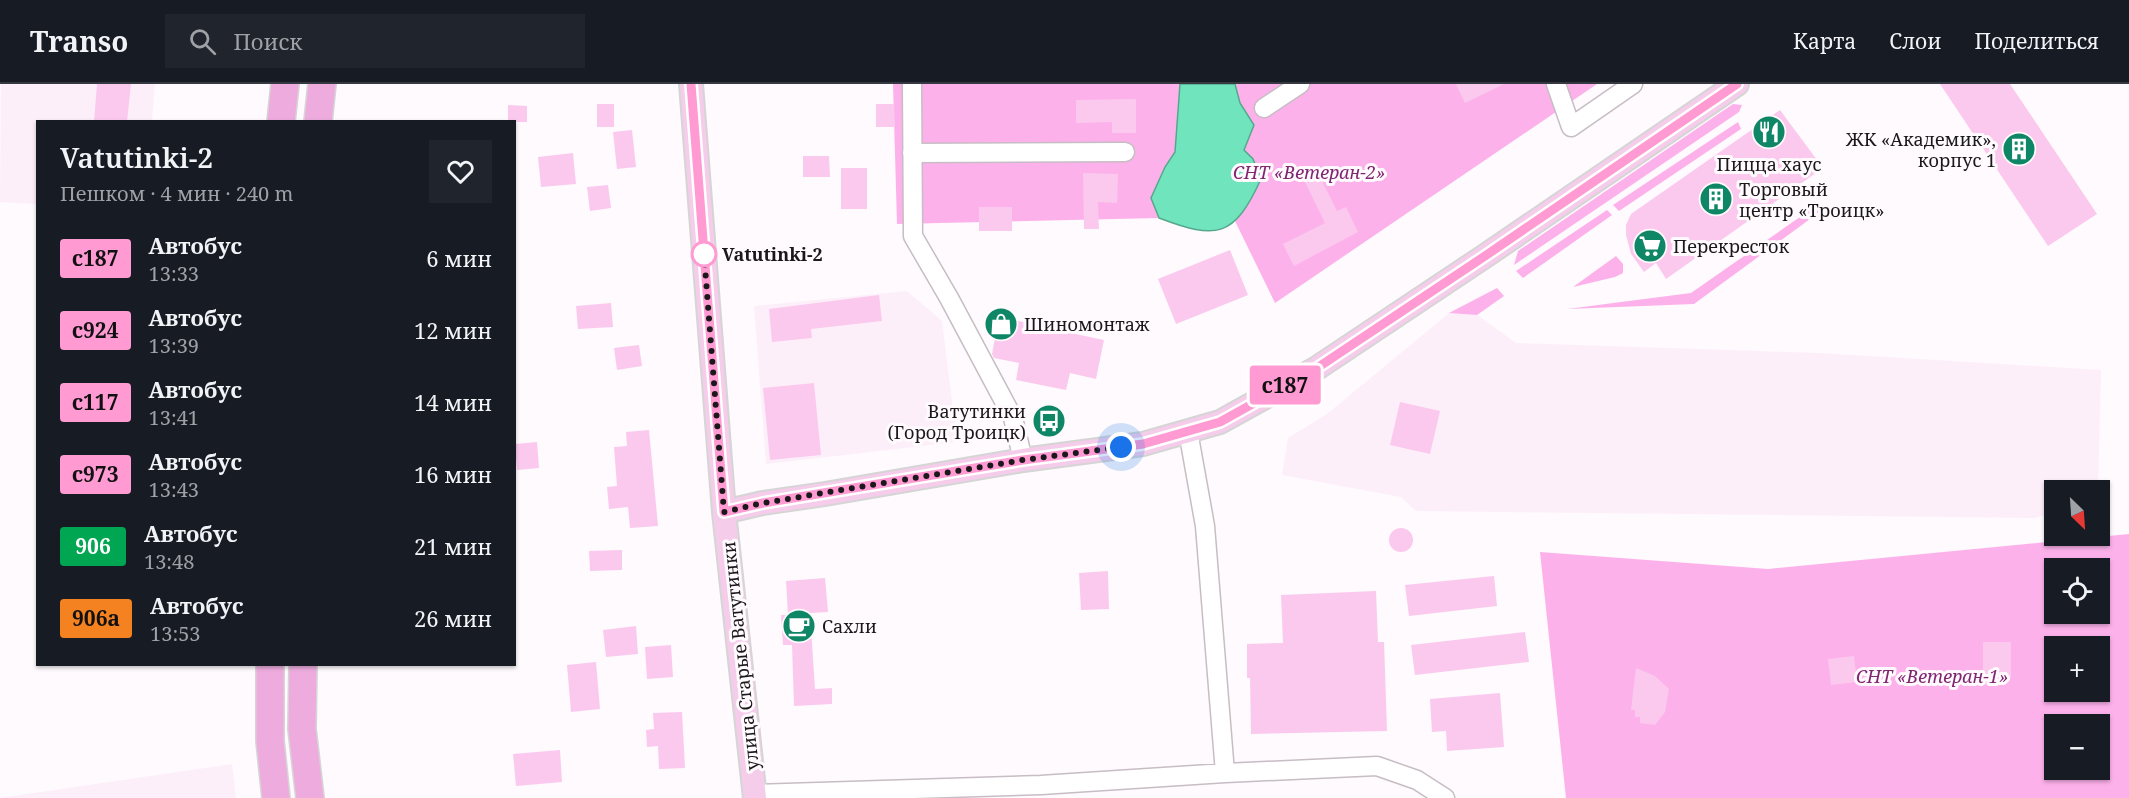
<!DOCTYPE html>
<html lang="ru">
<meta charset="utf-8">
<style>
:root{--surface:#171b24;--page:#20242c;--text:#f1f3f6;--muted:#9ea1a6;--line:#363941}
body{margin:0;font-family:"Noto Serif",serif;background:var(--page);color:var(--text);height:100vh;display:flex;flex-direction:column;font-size:22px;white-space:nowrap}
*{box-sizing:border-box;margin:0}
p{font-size:20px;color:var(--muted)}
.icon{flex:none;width:33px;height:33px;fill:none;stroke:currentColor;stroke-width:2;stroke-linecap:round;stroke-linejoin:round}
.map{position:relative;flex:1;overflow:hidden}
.drawer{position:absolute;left:36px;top:36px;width:480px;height:546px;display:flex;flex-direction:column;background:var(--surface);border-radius:0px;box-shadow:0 2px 4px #0004}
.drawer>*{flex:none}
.badge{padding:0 12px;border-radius:4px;font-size:21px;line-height:39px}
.needle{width:39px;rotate:155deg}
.controls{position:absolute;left:2044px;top:396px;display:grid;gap:12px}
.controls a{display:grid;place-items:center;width:66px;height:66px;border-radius:0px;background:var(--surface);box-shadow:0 2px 4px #0004;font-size:30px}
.you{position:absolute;width:30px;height:30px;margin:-15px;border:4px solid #fff;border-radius:50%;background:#1a73e8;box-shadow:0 0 0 9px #1a73e833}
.map>.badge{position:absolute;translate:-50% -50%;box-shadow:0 0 0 3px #fff}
.round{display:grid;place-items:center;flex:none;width:63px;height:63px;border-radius:0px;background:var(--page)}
.head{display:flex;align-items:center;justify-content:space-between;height:102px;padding:0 24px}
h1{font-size:28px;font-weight:600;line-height:45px}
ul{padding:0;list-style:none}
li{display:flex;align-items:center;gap:18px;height:72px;padding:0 24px}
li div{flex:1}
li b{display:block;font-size:22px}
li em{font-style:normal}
li .badge{min-width:66px;font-weight:700;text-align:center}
header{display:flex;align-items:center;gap:36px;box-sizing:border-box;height:84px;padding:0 30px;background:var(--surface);border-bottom:2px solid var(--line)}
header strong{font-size:28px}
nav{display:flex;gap:33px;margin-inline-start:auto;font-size:21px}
.search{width:420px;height:54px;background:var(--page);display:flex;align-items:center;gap:15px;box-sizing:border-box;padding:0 21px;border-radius:0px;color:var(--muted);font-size:22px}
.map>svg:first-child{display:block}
.built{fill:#fdeff9}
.green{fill:#fdb1eb;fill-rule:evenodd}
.water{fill:#70e5bd;stroke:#56a88c;stroke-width:1.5}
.building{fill:#fbc9ee}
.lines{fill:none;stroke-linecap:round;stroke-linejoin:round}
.minor-casing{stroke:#c7bdc4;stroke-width:21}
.major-casing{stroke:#d6d5d6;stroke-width:26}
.highway-casing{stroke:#d6d5d6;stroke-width:30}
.minor{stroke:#fff;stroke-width:18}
.major{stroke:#f5cdeb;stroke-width:22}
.highway{stroke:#eeacde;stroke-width:27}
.line-casing{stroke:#fff;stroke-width:14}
.line{stroke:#ff9ad2;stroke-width:9}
.walk{stroke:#1b181b;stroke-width:6;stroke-dasharray:0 10.8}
.stop-dot{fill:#fff;stroke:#ff9ad2;stroke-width:3}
.labels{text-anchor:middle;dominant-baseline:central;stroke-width:6;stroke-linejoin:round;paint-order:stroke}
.poi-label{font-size:18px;fill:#1b181b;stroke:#fefafd;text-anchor:start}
.park-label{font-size:18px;font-style:italic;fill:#802671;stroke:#fefafd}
.stop-label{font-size:18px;font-weight:bold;fill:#1b181b;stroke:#fefafd;text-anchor:start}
.street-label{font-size:18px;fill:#1b181b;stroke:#fefafd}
</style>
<header>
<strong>Transo</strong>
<div class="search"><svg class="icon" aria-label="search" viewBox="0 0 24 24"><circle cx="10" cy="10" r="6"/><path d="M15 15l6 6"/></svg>Поиск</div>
<nav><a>Карта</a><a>Слои</a><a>Поделиться</a></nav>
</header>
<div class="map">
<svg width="2129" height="714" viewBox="0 0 2129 714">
<rect width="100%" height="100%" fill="#fefafd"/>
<path class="built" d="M 1,0 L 155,0 L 152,37 L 38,38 L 37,120 L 0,118 Z
M 907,207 L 942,237 L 957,358 L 766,380 L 754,222 Z
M 1449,229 L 1477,231 L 1516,259 L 1819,269 L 2101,286 L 2098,406 L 2055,406 L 2055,428 L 2035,434 L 1416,427 L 1401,413 L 1282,391 L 1288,354 L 1327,330 Z
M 232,680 L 236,714 L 0,714 Z"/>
<path class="green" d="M 893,0 L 1597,0 L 1275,219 L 1235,137 L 1159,134 L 897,140 Z
M 1733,20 L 1742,21 L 1739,28 L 1514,181 L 1518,167 Z
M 1738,38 L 1741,45 L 1619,127 L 1613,121 Z
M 1820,119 L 1825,124 L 1694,220 L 1567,225 L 1691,209 Z
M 1607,126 L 1612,131 L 1523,194 L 1516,187 Z
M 1616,172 L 1623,180 L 1623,189 L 1615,193 L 1573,203 Z
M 1497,204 L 1504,212 L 1477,231 L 1449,229 Z
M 2129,450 L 2129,714 L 1566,714 L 1540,468 L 1768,485 ZM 2055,484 L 2100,484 L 2100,530 L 2055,530 ZM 2055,562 L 2100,562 L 2100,608 L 2055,608 ZM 2055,640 L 2100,640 L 2100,686 L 2055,686 Z"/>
<path class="water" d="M 1180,0 L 1235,0 L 1240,19 L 1254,41 L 1244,66 L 1253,75 L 1261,95 C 1234,154 1217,156 1159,134 L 1151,114 L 1165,83 L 1175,68 Z"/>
<path class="building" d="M 97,0 L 131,0 L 127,38 L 94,38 Z
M 1456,0 L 1504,0 L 1465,19 Z
M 1940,0 L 2010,0 L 2097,130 L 2048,162 Z
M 1136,15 L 1136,49 L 1112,49 L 1112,38 L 1076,39 L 1076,16 Z
M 597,20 L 614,20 L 614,43 L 597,43 Z
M 876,20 L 894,20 L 895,43 L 876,43 Z
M 508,21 L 527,22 L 527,38 L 508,38 Z
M 1780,26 L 1823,84 L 1666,195 L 1656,179 L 1644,188 L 1631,170 L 1626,151 L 1626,141 L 1631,130 Z
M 632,46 L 636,83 L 617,85 L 613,48 Z
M 573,69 L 576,100 L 541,103 L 538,73 Z
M 803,72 L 829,72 L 830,93 L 803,93 Z
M 841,84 L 867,84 L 867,125 L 841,125 Z
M 1083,89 L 1118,90 L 1117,119 L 1098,118 L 1099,145 L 1084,145 Z
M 1319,91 L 1337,127 L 1346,123 L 1358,148 L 1294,182 L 1283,160 L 1325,139 L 1305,98 Z
M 608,101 L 611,124 L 590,127 L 587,103 Z
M 979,123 L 1012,123 L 1012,147 L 979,147 Z
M 1230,166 L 1248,211 L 1176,240 L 1158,195 Z
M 879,211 L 882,237 L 811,245 L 812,254 L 772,258 L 769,225 Z
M 611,219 L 613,243 L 578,245 L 576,222 Z
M 999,233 L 1042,242 L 1043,236 L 1067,241 L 1066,248 L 1104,256 L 1096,295 L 1070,289 L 1066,306 L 1016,296 L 1019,279 L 994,274 L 992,270 Z
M 639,261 L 642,282 L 617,286 L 614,264 Z
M 814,299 L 821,371 L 770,376 L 763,304 Z
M 1400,318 L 1440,327 L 1430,370 L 1390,361 Z
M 649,346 L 658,442 L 630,444 L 628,423 L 609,425 L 607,403 L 617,402 L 614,363 L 627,362 L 626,348 Z
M 537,358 L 539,384 L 517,386 L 515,360 Z
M1389 456a12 12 0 1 1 24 0a12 12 0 1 1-24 0Z
M 622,466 L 622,486 L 590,487 L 589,467 Z
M 1108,487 L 1109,525 L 1081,526 L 1079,489 Z
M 1494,492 L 1497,522 L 1409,532 L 1405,501 Z
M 825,494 L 828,528 L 810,529 L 815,605 L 832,604 L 832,620 L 794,622 L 792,561 L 783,561 L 781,531 L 788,531 L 786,497 Z
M 1376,507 L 1378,558 L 1384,558 L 1387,647 L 1251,650 L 1250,594 L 1247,594 L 1247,560 L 1283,559 L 1281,511 Z
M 636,542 L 638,570 L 606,573 L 603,546 Z
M 1525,548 L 1529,578 L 1415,591 L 1411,561 Z
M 1983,558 L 2011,558 L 2011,593 L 1983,594 Z
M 671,561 L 673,593 L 647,595 L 645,563 Z
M 1854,572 L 1857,598 L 1831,601 L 1828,575 Z
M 596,578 L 600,625 L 571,628 L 567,581 Z
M 1636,584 L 1655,592 L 1669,605 L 1665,628 L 1655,641 L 1640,639 L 1640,633 L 1635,633 L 1635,626 L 1631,626 Z
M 1500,609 L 1504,663 L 1447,667 L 1446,647 L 1432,648 L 1430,615 Z
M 682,628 L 685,684 L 659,685 L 658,662 L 647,663 L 646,646 L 654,645 L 653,629 Z
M 560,666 L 562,698 L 516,702 L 513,670 Z"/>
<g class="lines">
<defs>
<path id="minor" d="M 912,0 L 913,152 L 949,214 L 1013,334 L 1023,376
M 1556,0 L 1571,43 L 1633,0
M 1264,24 L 1300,0
M 912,69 L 1125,68
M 1188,347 L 1205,442 L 1225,689
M 754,710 L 1041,701 L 1225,689 L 1377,682 L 1417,696 L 1445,714"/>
<path id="major" d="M 691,0 L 724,428 L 755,714
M 724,428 L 763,419 L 825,410 L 1023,376 L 1143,360 L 1220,338 L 1317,284 L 1485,172 L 1737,0"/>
<path id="highway" d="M 281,38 L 285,0
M 318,38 L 322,0
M 270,580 L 270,657 L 276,714
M 303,580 L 302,645 L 310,714"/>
</defs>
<use href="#minor" class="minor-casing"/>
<use href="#major" class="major-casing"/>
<use href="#highway" class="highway-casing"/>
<use href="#minor" class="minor"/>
<use href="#major" class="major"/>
<use href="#highway" class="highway"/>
</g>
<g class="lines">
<defs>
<path id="line" d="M 691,0 L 724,428 L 763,419 L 1023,376 L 1143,360 L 1220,338 L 1317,284 L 1485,172 L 1737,0"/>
</defs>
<use href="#line" class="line-casing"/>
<use href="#line" class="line"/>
<path class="walk" d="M 704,170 L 724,428 L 763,419 L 1023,376 L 1121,363"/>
</g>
<defs>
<symbol id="restaurant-disc" viewBox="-11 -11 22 22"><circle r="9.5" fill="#0f8666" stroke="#fefafd"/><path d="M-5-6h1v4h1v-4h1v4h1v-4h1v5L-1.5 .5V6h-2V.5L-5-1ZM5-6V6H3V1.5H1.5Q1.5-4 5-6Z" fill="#fff"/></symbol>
<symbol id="building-disc" viewBox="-11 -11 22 22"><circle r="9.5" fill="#0f8666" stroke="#fefafd"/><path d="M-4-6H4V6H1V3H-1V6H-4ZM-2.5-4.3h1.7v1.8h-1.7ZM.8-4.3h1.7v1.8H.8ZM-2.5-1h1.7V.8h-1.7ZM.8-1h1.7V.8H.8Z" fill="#fff"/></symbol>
<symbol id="supermarket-disc" viewBox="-11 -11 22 22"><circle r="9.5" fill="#0f8666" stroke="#fefafd"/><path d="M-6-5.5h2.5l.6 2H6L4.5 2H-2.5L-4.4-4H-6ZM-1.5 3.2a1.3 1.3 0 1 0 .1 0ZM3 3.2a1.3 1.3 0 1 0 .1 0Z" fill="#fff"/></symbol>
<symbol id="shop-disc" viewBox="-11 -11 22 22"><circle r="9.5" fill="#0f8666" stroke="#fefafd"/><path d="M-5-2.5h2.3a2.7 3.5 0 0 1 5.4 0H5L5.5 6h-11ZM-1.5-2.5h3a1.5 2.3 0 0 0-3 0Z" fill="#fff"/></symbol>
<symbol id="bus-disc" viewBox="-11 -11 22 22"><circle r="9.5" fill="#0f8666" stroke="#fefafd"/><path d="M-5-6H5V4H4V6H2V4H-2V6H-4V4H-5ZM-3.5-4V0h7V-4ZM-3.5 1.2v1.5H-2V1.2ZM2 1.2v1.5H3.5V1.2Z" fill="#fff"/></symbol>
<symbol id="cafe-disc" viewBox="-11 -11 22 22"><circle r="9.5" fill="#0f8666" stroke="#fefafd"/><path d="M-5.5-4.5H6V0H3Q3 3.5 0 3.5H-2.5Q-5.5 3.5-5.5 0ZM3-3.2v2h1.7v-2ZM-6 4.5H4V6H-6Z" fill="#fff"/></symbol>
</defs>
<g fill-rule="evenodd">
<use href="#restaurant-disc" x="1750" y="29" width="38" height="38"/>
<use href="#building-disc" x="2000" y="46" width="38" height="38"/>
<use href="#building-disc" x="1697" y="96" width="38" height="38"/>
<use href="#supermarket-disc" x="1631" y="143" width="38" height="38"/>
<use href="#shop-disc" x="982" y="221" width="38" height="38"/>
<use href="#bus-disc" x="1030" y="318" width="38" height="38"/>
<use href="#cafe-disc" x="780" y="523" width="38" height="38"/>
</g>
<circle class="stop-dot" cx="704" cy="170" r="12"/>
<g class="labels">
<g class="poi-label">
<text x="1996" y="55" text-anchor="end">ЖК «Академик»,<tspan x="1996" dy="21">корпус 1</tspan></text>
<text x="1769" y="80" text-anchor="middle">Пицца хаус</text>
<text x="1739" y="105">Торговый<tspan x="1739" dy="21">центр «Троицк»</tspan></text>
<text x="1673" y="162">Перекресток</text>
<text x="1024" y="240">Шиномонтаж</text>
<text x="1026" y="327" text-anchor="end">Ватутинки<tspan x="1026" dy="21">(Город Троицк)</tspan></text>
<text x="822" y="542">Сахли</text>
</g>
<g class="park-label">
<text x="1309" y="88">СНТ «Ветеран-2»</text>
<text x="1932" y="592">СНТ «Ветеран-1»</text>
</g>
<g class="stop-label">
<text x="722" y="170">Vatutinki-2</text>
</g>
<g class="street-label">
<text transform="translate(740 572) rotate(-96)">улица Старые Ватутинки</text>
</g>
</g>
</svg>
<div class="controls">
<a><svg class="needle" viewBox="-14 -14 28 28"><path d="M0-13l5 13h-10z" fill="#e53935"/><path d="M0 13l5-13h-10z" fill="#9ea1a6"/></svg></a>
<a><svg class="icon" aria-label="locate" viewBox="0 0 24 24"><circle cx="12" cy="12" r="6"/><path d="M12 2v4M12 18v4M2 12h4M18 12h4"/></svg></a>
<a>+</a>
<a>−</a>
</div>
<div class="you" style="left:1121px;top:363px"></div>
<b class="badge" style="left:1285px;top:301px;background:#ff9ad2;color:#111">с187</b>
<section class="drawer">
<div class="head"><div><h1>Vatutinki-2</h1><p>Пешком · 4 мин · 240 m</p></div><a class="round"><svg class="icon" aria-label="heart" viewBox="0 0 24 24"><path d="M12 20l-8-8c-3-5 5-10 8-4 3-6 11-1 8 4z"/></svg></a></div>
<ul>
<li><span class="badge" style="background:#ff9ad2;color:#111">с187</span><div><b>Автобус</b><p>13:33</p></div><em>6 мин</em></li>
<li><span class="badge" style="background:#ff9ad2;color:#111">с924</span><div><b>Автобус</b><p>13:39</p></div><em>12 мин</em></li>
<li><span class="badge" style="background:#ff9ad2;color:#111">с117</span><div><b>Автобус</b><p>13:41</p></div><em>14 мин</em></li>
<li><span class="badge" style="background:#ff9ad2;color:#111">с973</span><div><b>Автобус</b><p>13:43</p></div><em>16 мин</em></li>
<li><span class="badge" style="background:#00a651;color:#fff">906</span><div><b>Автобус</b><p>13:48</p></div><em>21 мин</em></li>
<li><span class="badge" style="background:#f58220;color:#111">906а</span><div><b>Автобус</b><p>13:53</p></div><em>26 мин</em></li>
</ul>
</section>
</div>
